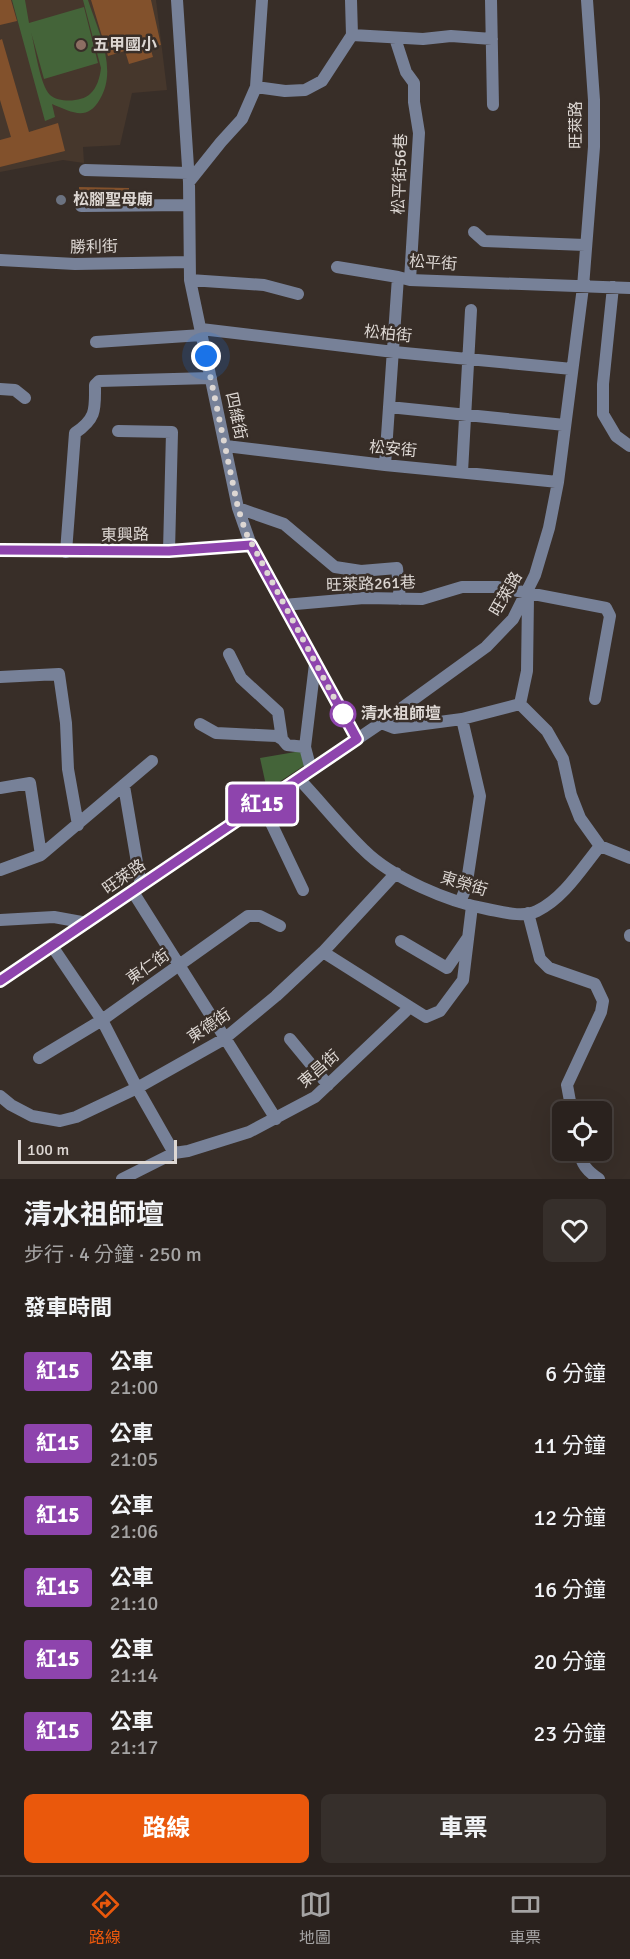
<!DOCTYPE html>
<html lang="zh-TW">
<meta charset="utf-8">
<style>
:root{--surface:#2a221e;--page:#362f2b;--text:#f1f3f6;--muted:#a5a4a4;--line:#463f3c;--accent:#ea580c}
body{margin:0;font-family:Signika,"Noto Sans TC",sans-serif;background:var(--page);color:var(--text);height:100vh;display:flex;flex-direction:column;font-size:22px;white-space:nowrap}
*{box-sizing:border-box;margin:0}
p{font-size:20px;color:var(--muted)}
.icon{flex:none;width:33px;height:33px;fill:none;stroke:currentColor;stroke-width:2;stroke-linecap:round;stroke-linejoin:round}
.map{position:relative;height:1179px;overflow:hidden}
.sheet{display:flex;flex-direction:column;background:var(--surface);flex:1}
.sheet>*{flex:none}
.badge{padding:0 12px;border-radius:4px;font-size:21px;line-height:39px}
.buttons{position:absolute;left:552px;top:1101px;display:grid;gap:12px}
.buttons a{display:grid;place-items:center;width:60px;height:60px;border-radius:9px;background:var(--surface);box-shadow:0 6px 24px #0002,0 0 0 2px var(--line);font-size:30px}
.scale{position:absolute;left:18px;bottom:15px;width:159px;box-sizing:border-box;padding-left:6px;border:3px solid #ddd7d3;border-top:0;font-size:16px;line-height:21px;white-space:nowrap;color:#ddd7d3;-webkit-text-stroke:4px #382e28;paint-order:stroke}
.you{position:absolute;width:30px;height:30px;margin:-15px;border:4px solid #fff;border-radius:50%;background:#1a73e8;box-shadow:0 0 0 9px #1a73e833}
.map>.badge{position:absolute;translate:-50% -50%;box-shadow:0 0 0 3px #fff}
h2{padding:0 24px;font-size:22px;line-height:54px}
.round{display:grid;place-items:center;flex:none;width:63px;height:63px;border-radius:9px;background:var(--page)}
.headline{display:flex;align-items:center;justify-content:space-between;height:102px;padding:0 24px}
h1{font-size:28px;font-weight:700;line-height:45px}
.cta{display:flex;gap:12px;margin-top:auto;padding:12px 24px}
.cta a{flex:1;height:69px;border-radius:9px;background:var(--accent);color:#fff;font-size:24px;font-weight:700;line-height:69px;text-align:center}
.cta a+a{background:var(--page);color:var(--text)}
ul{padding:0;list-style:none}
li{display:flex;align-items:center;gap:18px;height:72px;padding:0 24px}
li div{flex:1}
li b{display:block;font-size:22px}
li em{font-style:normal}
li .badge{min-width:66px;font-weight:700;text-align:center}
.tab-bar{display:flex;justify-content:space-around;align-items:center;height:84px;border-top:2px solid var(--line);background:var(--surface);font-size:16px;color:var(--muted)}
.tab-bar a{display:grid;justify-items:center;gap:3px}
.tab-bar .active{color:var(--accent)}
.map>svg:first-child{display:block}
.built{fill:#46372c}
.green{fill:#446439}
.building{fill:#82512c}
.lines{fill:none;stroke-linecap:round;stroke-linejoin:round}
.minor{stroke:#778198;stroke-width:12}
.line-casing{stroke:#fff;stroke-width:14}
.line{stroke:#8e44ad;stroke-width:9}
.walk{stroke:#ddd7d3;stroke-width:6;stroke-dasharray:0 10.8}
.education-dot{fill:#8d6e63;stroke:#382e28;stroke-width:2}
.worship-dot{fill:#6b7280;stroke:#382e28;stroke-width:2}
.stop-dot{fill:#fff;stroke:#8e44ad;stroke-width:3}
.labels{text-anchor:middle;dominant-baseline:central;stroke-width:5;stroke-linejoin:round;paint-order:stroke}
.poi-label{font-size:16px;font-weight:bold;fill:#ddd7d3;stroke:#382e28;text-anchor:start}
.street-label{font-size:16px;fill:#ddd7d3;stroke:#382e28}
.stop-label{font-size:16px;font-weight:bold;fill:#ddd7d3;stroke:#382e28;text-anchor:start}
</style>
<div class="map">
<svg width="630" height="1179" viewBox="0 0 630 1179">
<rect width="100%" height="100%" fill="#382e28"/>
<path class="built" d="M 0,0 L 156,0 L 167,90 L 132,93 L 120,145 L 83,147 L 84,163 L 63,160 L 0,172 Z"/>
<path class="green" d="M 12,0 L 25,0 L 29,23 L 84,7 L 98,63 L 44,79 L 31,32 C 35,47 40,85 50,95 C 59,103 82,102 90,94 C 97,88 100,77 101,68 L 83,0 L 88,0 C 98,31 118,69 100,99 C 87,122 72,112 52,104 L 55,117 L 45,121 Z
M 301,751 L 305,765 L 267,790 L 260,758 Z"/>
<path class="building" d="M 0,0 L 11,0 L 17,21 L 0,25 Z
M 91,0 L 151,0 L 161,45 L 150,47 L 153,57 L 129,64 L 125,51 L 108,56 Z
M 2,39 L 29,132 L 58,123 L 65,151 L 0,167 L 0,140 L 11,137 L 0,100 L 0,40 Z
M 79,187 L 129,188 L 129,197 L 79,198 Z"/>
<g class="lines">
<path class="minor" d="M 177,0 L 189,182 L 190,280 L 238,508 L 251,545 L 357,739
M 491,0 L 493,105
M 352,35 L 423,39 L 451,36 L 492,39
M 395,38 L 406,72 L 414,83 L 414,102 L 419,133 L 410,280
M 256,87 L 285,91 L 305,90 L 322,81 L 352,35 L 351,0
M 85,170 L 188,173
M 189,182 L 221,142 L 242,119 L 256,87 L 262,0
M 81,206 L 189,205
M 474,232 L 484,241 L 585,245
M 0,260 L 75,264 L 189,262
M 337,267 L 398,277
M 190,280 L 264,285 L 298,294
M 613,287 L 603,384 L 603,414 L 616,436 L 630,446
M 201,329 L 394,352 L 572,369
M 96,342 L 202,335
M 0,389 L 15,390 L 25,398
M 389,407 L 565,425
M 118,431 L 172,432 L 169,551
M 226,446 L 385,465 L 558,482
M 385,465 L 398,277 L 410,280 L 630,288
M 462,472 L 471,310
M 238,508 L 284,524 L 335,567 L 361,571 L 397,568 L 400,599
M 0,550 L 169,551 L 251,545
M 66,552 L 75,433 C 97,418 95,409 95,385 L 99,381 L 211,378
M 528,597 L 527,671 L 520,704 L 547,731 L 563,759 L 571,795 L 580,818 L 600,846
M 284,605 L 364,598 L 422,599 L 462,587 L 497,587 L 606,608 L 610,616 L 595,699
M 229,654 L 241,678 L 278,712 L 282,739 L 287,745 L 305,747 L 311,770
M 0,677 L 59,674 L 66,723 L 68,769 L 78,825
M 381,723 L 394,728 L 462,719 L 520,704
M 200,724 L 216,733 L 277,736 L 282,739
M 305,747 L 315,664
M 299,779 C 321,802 341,828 364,850 C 392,878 449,902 487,909 C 503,912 522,918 537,911 C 564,898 582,868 600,846 L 630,858
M 124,786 L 141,886
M 0,788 L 30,783 L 41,855
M 262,804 L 303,890
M 0,870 L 41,855 L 152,761
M 133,892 L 276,1119
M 460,902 L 466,888 L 480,796 L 462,719
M 528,913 L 540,959 L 549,968 L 595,984 L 603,1001 L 601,1012 L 567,1085 L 572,1112
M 0,920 L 54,917 L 87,923
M 280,926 L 260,916 L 248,916 L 102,1020 L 137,1088 L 174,1153 L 188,1151 L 249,1132 L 315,1097 L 410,1007 L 323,952
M 630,936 L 630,935
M 401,941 L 447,968 L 467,939
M 0,981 L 381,723 L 486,647 L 513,619 L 535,575 L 549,528 L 558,482 L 583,287 L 594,147 L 594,100 L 587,0
M 410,1007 L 426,1017 L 440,1011 L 463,980 L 472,906
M 290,1039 L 328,1085
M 39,1058 L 102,1020 L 52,946
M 0,1096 L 11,1105 L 32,1116 L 60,1121 L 76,1117 L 137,1088 L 224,1039 L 276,996 L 323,952 L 396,873
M 579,1150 C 581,1164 587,1171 599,1179
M 122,1179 L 174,1153"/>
</g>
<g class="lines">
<defs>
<path id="line" d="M 0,550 L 169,551 L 251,545 L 357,739 L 0,981"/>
</defs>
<use href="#line" class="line-casing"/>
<use href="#line" class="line"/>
<path class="walk" d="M 206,356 L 238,508 L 246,533 L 346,720 L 343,714"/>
</g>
<circle class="education-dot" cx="81" cy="45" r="6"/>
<circle class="worship-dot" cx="61" cy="200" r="6"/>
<circle class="stop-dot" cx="343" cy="714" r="12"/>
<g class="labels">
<g class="poi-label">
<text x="93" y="45">五甲國小</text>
<text x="73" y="200">松腳聖母廟</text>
</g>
<g class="street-label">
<text transform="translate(576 125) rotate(-90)">旺萊路</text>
<text transform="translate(400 174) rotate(-88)">松平街56巷</text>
<text transform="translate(94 247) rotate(-1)">勝利街</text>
<text transform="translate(433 263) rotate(4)">松平街</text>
<text transform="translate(388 334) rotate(6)">松柏街</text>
<text transform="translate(236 416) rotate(78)">四維街</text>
<text transform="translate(393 449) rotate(5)">松安街</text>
<text transform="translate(125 535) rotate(-1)">東興路</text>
<text transform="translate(371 584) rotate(-2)">旺萊路261巷</text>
<text transform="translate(506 594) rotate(-60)">旺萊路</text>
<text transform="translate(124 877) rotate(-35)">旺萊路</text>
<text transform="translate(464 884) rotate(17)">東榮街</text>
<text transform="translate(148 967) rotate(-35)">東仁街</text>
<text transform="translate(209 1026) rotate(-34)">東德街</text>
<text transform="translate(319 1069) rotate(-41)">東昌街</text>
</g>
<g class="stop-label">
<text x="361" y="714">清水祖師壇</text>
</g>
</g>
</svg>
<div class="buttons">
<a><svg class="icon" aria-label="locate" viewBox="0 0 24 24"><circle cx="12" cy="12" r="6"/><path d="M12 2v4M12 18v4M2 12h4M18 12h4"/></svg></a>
</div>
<div class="scale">100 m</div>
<div class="you" style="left:206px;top:356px"></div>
<b class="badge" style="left:262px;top:804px;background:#8e44ad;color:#fff">紅15</b>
</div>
<section class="sheet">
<div class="headline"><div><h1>清水祖師壇</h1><p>步行 · 4 分鐘 · 250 m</p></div><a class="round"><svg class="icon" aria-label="heart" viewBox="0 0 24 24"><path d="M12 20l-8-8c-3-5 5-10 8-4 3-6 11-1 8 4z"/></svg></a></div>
<h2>發車時間</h2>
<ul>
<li><span class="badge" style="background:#8e44ad;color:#fff">紅15</span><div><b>公車</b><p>21:00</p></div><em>6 分鐘</em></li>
<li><span class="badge" style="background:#8e44ad;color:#fff">紅15</span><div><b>公車</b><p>21:05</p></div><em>11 分鐘</em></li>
<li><span class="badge" style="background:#8e44ad;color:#fff">紅15</span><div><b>公車</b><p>21:06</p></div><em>12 分鐘</em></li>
<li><span class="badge" style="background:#8e44ad;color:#fff">紅15</span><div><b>公車</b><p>21:10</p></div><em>16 分鐘</em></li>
<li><span class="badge" style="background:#8e44ad;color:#fff">紅15</span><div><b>公車</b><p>21:14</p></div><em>20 分鐘</em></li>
<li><span class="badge" style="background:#8e44ad;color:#fff">紅15</span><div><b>公車</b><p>21:17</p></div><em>23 分鐘</em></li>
</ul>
<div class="cta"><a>路線</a><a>車票</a></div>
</section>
<nav class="tab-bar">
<a class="active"><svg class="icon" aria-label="directions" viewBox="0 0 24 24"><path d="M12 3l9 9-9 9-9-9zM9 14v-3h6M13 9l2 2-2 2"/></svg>路線</a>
<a><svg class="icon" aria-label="map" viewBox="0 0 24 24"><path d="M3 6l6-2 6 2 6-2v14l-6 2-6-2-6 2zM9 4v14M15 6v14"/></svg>地圖</a>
<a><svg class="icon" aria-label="tickets" viewBox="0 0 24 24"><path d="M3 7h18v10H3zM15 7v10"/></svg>車票</a>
</nav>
